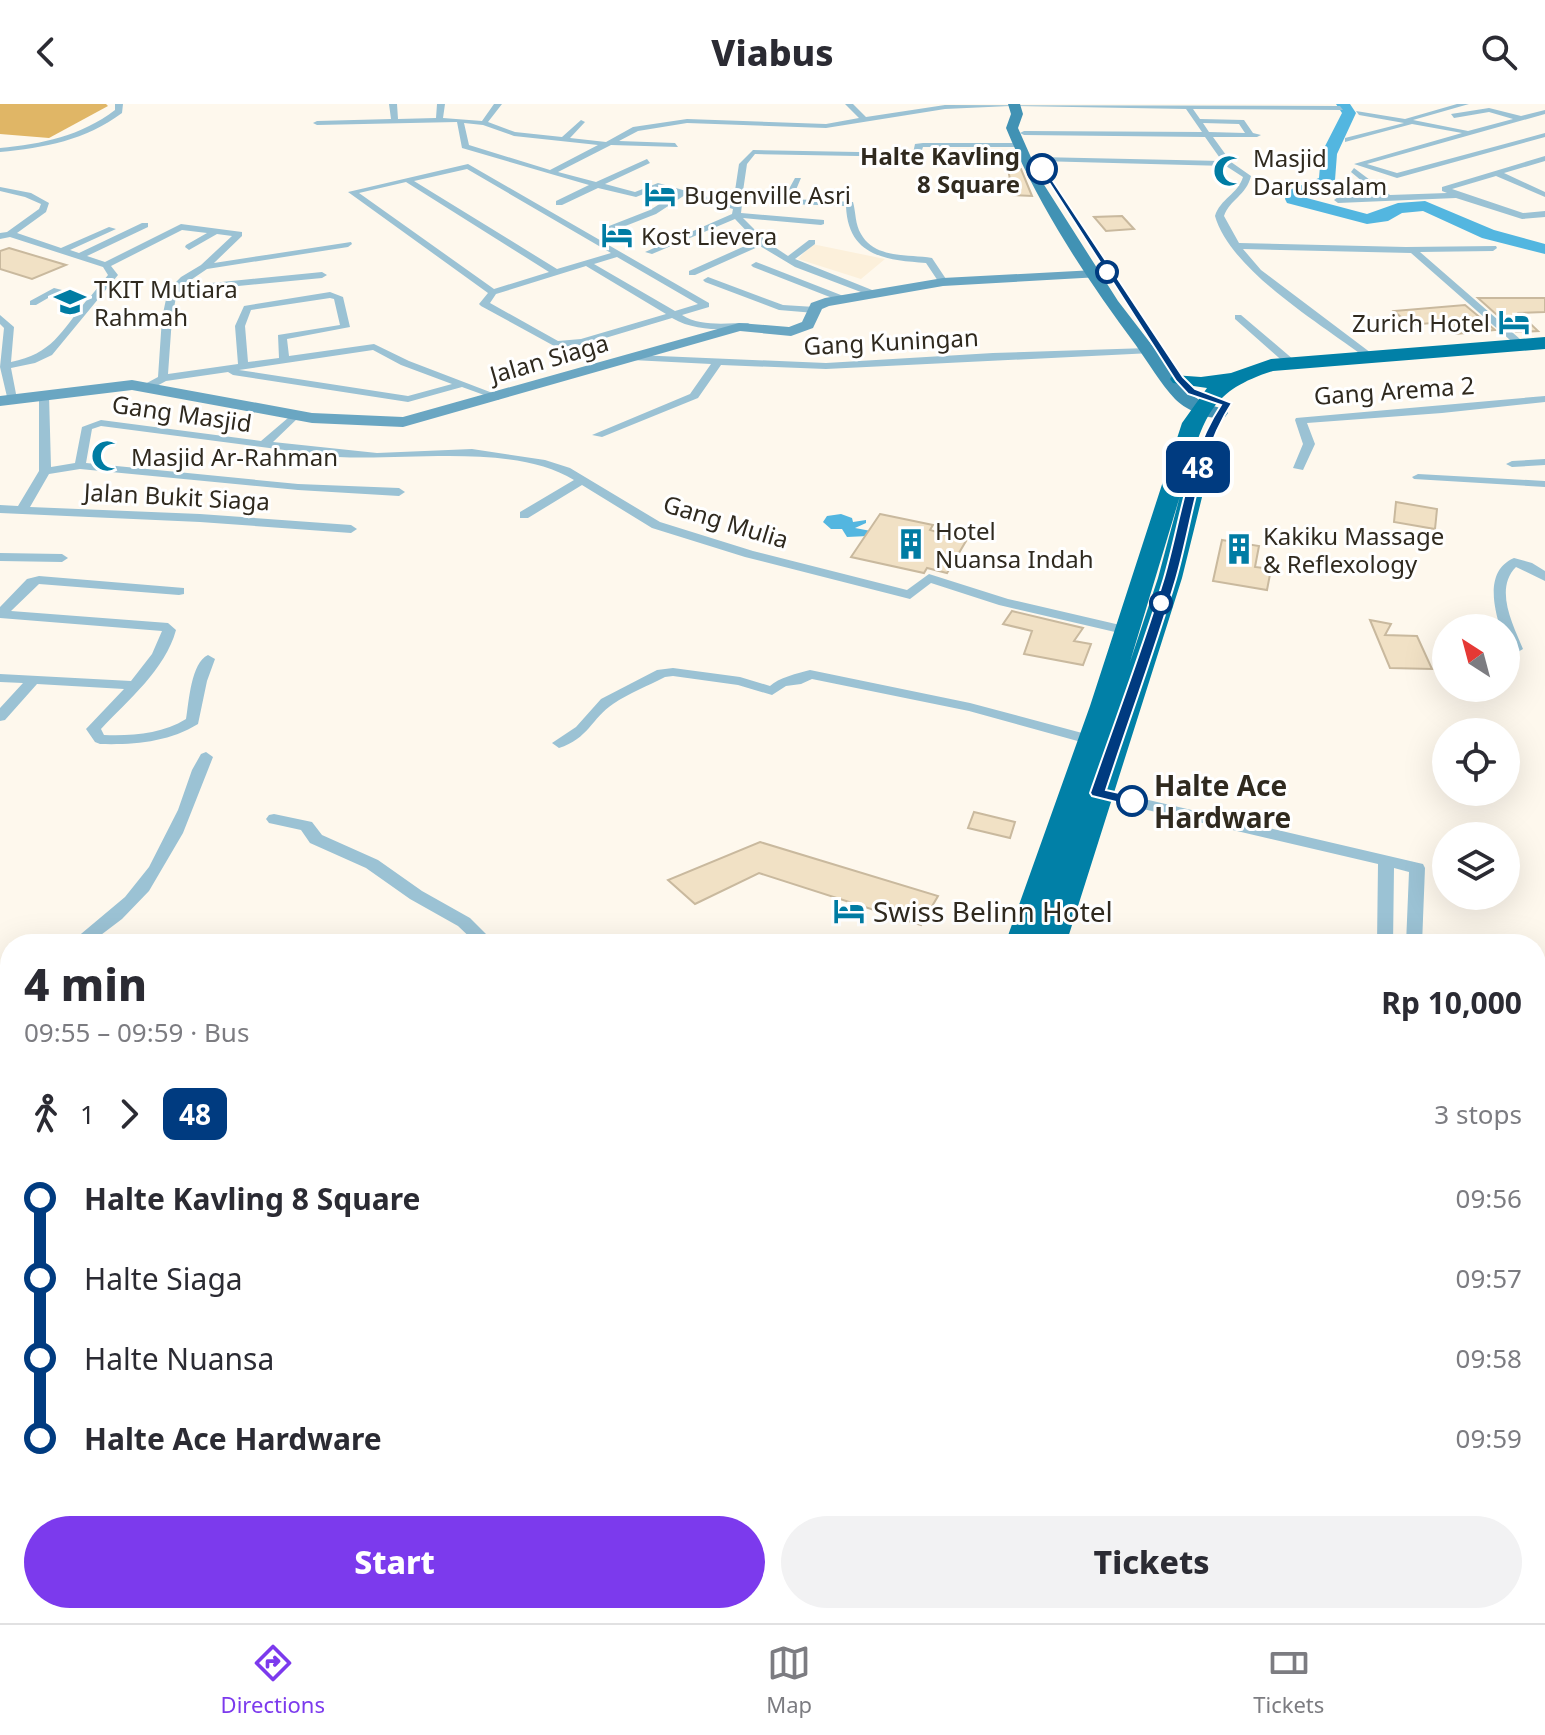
<!DOCTYPE html>
<meta charset="utf-8">
<style>
:root{--surface:#fff;--page:#f2f2f3;--text:#2b2b33;--muted:#7c7c81;--line:#e1e1e2;--accent:#7c3aed}
body{margin:0;font-family:"Noto Sans",sans-serif;background:var(--page);color:var(--text);height:100vh;display:flex;flex-direction:column;font-size:30px;white-space:nowrap}
*{box-sizing:border-box;margin:0}
p{font-size:26px;color:var(--muted)}
.icon{flex:none;width:44px;height:44px;fill:none;stroke:currentColor;stroke-width:2;stroke-linecap:round;stroke-linejoin:round}
.map{position:relative;flex:1;overflow:hidden}
.panel{position:absolute;left:0px;top:830px;width:1546px;height:690px;display:flex;flex-direction:column;background:var(--surface);border-radius:32px 32px 0 0;box-shadow:0 8px 32px #0002}
.panel>*{flex:none}
.badge{padding:0 16px;border-radius:12px;font-size:28px;line-height:52px}
.needle{width:52px;rotate:324deg}
.tools{position:absolute;left:1432px;top:510px;display:grid;gap:16px}
.tools a{display:grid;place-items:center;width:88px;height:88px;border-radius:50%;background:var(--surface);box-shadow:0 8px 32px #0002;font-size:40px}
.map>.badge{position:absolute;translate:-50% -50%;box-shadow:0 0 0 4px #fff}
.legs{display:flex;align-items:center;gap:12px;height:88px;padding:0 24px;font-size:26px}
.legs p{margin-inline-start:auto}
.head{display:flex;align-items:center;justify-content:space-between;height:136px;padding:0 24px}
h1{font-size:44px;font-weight:800;line-height:60px}
.primary-button{display:flex;gap:16px;margin-top:auto;padding:16px 24px}
.primary-button a{flex:1;height:92px;border-radius:48px;background:var(--accent);color:#fff;font-size:32px;font-weight:800;line-height:92px;text-align:center}
.primary-button a+a{background:var(--page);color:var(--text)}
ul{padding:0 24px;list-style:none}
li{display:flex;align-items:center;gap:28px;height:80px;font-size:30px}
li i{display:grid;place-items:center;width:12px;height:100%;margin:0 10px;background:currentColor}
li i::after{content:'';width:20px;height:20px;margin:-10px;border:6px solid;border-radius:50%;background:var(--surface)}
li p{margin-inline-start:auto}
li:first-child i{background:linear-gradient(#0000 50%,currentColor 0)}
li:last-child i{background:linear-gradient(currentColor 50%,#0000 0)}
header{display:flex;justify-content:space-between;align-items:center;height:104px;padding:0 24px;background:var(--surface);font-size:36px;font-weight:800}
.menu{display:flex;justify-content:space-around;align-items:center;height:112px;border-top:2px solid var(--line);background:var(--surface);font-size:22px;color:var(--muted)}
.menu a{display:grid;justify-items:center;gap:4px}
.menu .selected{color:var(--accent)}
.map>svg:first-child{display:block}
.built{fill:#fcf0db}
.forest{fill:#e0b666}
.water{fill:#53b6e0}
.lines{fill:none;stroke-linecap:round;stroke-linejoin:round}
.river{fill:#53b6e0;fill-rule:evenodd}
.building{fill:#f1e1c5;stroke:#c9b99e;stroke-width:2}
.street{fill:#9bc2d4;fill-rule:evenodd}
.secondary{fill:#6aa6c2;fill-rule:evenodd}
.primary{fill:#4192b4;fill-rule:evenodd}
.highway{fill:#0180a7;fill-rule:evenodd}
.line-1{fill:#003b80;stroke:#fff;stroke-width:2}
.stop-1-dot{fill:#fff;stroke:#003b80;stroke-width:4}
.labels{text-anchor:middle;dominant-baseline:central;stroke-width:6;stroke-linejoin:round;paint-order:stroke}
.far-stop-label{font-size:24px;font-weight:bold;fill:#302a1f;stroke:#fff;text-anchor:end}
.far-poi-label{font-size:24px;fill:#302a1f;stroke:#fff;text-anchor:start}
.far-street-label{font-size:24px;fill:#302a1f;stroke:#fff}
.stop-label{font-size:28px;font-weight:bold;fill:#302a1f;stroke:#fff;text-anchor:start}
.poi-label{font-size:28px;fill:#302a1f;stroke:#fff;text-anchor:start}
</style>
<header><svg class="icon" aria-label="back" viewBox="0 0 24 24"><path d="M15 5l-7 7 7 7"/></svg>Viabus<svg class="icon" aria-label="search" viewBox="0 0 24 24"><circle cx="10" cy="10" r="6"/><path d="M15 15l6 6"/></svg></header>
<div class="map">
<svg width="1545" height="1519" viewBox="0 0 1545 1519">
<rect width="100%" height="100%" fill="#fef8ed"/>
<path class="built" d="M 812,140 L 885,155 L 861,175 L 798,155 Z
M 1545,1339 L 1545,1519 L 1333,1519 L 1343,1510 L 1536,1510 L 1536,1347 Z"/>
<path class="forest" d="M 0,0 L 106,0 L 108,2 L 49,34 L 0,30 Z"/>
<path class="water" d="M 841,410 L 852,414 L 853,418 L 866,416 L 866,419 L 855,424 L 871,427 L 868,432 L 847,433 L 842,425 L 831,425 L 823,418 L 827,412 Z"/>
<g class="lines">
<path class="river" d="M 1336,0 L 1350,0 L 1356,9 L 1337,50 L 1335,76 L 1303,93 L 1367,110 L 1398,99 L 1425,97 L 1494,126 L 1545,140 L 1545,150 L 1482,134 L 1423,107 L 1402,109 L 1388,117 L 1367,120 L 1287,99 L 1285,95 L 1287,87 L 1319,74 L 1321,50 L 1342,9 Z"/>
</g>
<path class="building" d="M 1008,65 L 1021,65 L 1032,92 L 1013,91 Z
M 1122,112 L 1134,125 L 1106,127 L 1094,113 Z
M 9,144 L 66,161 L 32,175 L 0,165 L 0,147 Z
M 1478,194 L 1545,194 L 1545,208 L 1519,209 L 1538,227 L 1516,228 Z
M 1465,201 L 1495,226 L 1456,230 L 1443,218 L 1410,221 L 1394,207 Z
M 1396,398 L 1437,405 L 1435,425 L 1394,418 Z
M 880,410 L 933,421 L 930,426 L 966,437 L 947,469 L 927,464 L 924,469 L 851,453 Z
M 1222,436 L 1259,442 L 1255,463 L 1271,465 L 1267,486 L 1213,477 Z
M 1012,507 L 1083,524 L 1074,537 L 1091,540 L 1083,561 L 1024,550 L 1032,527 L 1003,520 Z
M 1370,516 L 1391,520 L 1385,531 L 1417,532 L 1432,565 L 1390,564 Z
M 974,708 L 1015,718 L 1010,734 L 968,724 Z
M 760,738 L 938,792 L 921,821 L 759,769 L 695,800 L 668,776 Z"/>
<g class="lines">
<path class="street" d="M 115,0 L 123,0 L 122,9 C 86,36 44,44 0,48 L 0,44 C 42,40 81,32 115,6 Z
M 389,0 L 397,0 L 398,15 L 436,14 L 437,0 L 445,0 L 443,14 L 482,17 L 494,0 L 502,0 L 488,18 L 515,28 L 562,33 L 581,16 L 585,18 L 570,34 L 606,38 L 633,23 L 687,15 L 826,20 L 859,14 L 845,0 L 853,0 L 866,13 L 945,1 L 1340,2 L 1343,6 L 1193,5 L 1200,15 L 1244,16 L 1253,29 L 1261,31 L 1257,33 L 1213,33 L 1231,58 L 1251,72 C 1246,92 1230,95 1224,112 L 1239,139 L 1406,143 L 1496,142 L 1497,144 L 1493,147 L 1420,148 L 1527,241 L 1518,243 L 1411,149 L 1243,145 L 1261,166 L 1375,252 L 1366,254 C 1322,221 1230,166 1215,112 C 1220,95 1238,90 1243,73 L 1226,62 L 1038,57 L 1034,55 L 1038,53 L 1222,57 L 1205,33 L 1024,31 L 1020,29 L 1024,27 L 1202,28 L 1186,5 L 1010,2 L 945,5 L 826,24 L 687,19 L 638,27 L 619,37 L 675,39 L 678,43 L 611,41 L 558,68 L 596,78 L 647,55 L 650,59 L 605,80 L 635,88 L 658,79 L 733,100 L 739,60 L 753,46 L 913,49 L 915,40 L 923,39 L 1021,39 L 1018,43 L 923,43 L 921,49 L 923,51 L 916,56 L 912,53 L 755,50 L 747,60 L 743,87 L 784,94 L 795,74 L 801,74 L 792,95 L 853,98 C 856,109 855,120 861,130 C 875,155 908,150 932,154 L 948,178 L 940,180 L 926,159 C 885,156 848,152 846,102 L 787,100 L 743,92 L 741,109 L 824,116 L 824,120 L 821,121 L 743,114 L 767,138 L 788,152 L 809,136 L 815,136 L 815,140 L 795,155 L 877,188 L 877,192 L 874,193 L 795,163 L 760,142 L 695,171 L 689,171 L 689,167 L 756,137 L 735,115 L 652,150 L 645,148 L 732,110 L 733,105 L 685,91 L 656,110 L 610,128 L 604,128 L 604,124 L 650,106 L 677,89 L 659,84 L 636,93 L 598,84 L 562,101 L 556,101 L 556,97 L 589,81 L 462,44 L 457,18 L 317,21 L 313,19 L 317,17 L 391,15 ZM 464,19 L 483,21 L 514,32 L 598,41 L 550,66 L 469,41 ZM 1203,19 L 1239,20 L 1245,29 L 1209,28 Z
M 1457,0 L 1469,0 L 1413,16 L 1468,27 L 1513,15 L 1489,8 L 1454,14 L 1451,10 L 1489,4 L 1521,12 L 1545,6 L 1545,10 L 1367,60 L 1397,69 L 1545,29 L 1545,33 L 1397,74 L 1354,60 L 1462,29 L 1412,20 L 1345,38 L 1345,34 L 1404,19 L 1359,11 L 1356,7 L 1405,15 Z
M 1545,52 L 1545,57 L 1504,69 L 1545,88 L 1545,93 L 1496,72 L 1452,85 L 1523,109 L 1545,107 L 1545,113 L 1522,115 L 1456,94 L 1338,99 L 1334,96 L 1338,93 L 1380,92 L 1351,68 L 1354,64 L 1390,91 L 1447,89 L 1442,87 L 1442,83 Z
M 468,60 L 709,199 L 709,203 L 682,211 C 701,223 726,219 748,219 L 753,222 L 748,225 C 722,225 696,228 672,214 L 582,241 L 556,243 L 481,202 L 479,200 L 488,189 L 348,88 ZM 467,65 L 611,149 L 557,165 L 414,77 ZM 406,78 L 549,168 L 494,185 L 359,89 ZM 617,153 L 698,200 L 675,207 L 594,160 ZM 586,162 L 666,210 L 581,235 L 558,237 L 490,199 L 496,190 Z
M 0,83 L 31,89 L 49,99 L 46,108 L 17,129 L 61,144 L 109,123 L 116,125 L 70,146 L 79,149 L 142,119 L 148,119 L 148,123 L 87,152 L 105,158 L 181,120 L 242,128 L 242,132 L 214,159 L 351,138 L 352,140 L 348,143 L 207,165 L 182,182 L 322,168 L 327,171 L 322,174 L 177,188 L 172,214 L 168,270 L 238,260 L 235,222 L 244,202 L 330,188 L 343,193 L 350,223 L 287,235 L 289,252 L 374,240 L 409,257 L 503,293 L 498,296 L 462,283 L 408,298 L 233,271 L 228,268 L 166,277 L 153,284 L 145,284 L 145,280 L 158,273 L 162,214 L 168,186 L 181,173 L 201,161 L 232,132 L 217,130 L 189,146 L 185,143 L 186,141 L 207,129 L 182,126 L 111,162 L 118,171 L 52,251 L 35,259 L 11,264 L 17,295 L 8,297 L 0,263 L 4,224 L 0,220 L 0,211 L 14,223 L 11,258 C 52,250 61,228 86,197 L 55,190 L 36,201 L 30,201 L 30,197 L 54,184 L 90,193 L 108,171 L 103,163 L 10,133 L 0,135 L 0,129 L 7,128 L 39,105 L 41,100 L 25,93 L 0,87 ZM 330,194 L 334,195 L 340,221 L 278,231 L 279,254 L 248,258 L 245,222 L 251,206 ZM 373,246 L 401,261 L 452,280 L 408,292 L 239,266 Z
M 756,158 L 846,193 L 848,195 L 840,197 L 753,163 L 751,161 Z
M 708,173 L 783,201 L 815,203 L 820,206 L 815,209 L 779,206 L 705,178 L 703,176 Z
M 1235,211 L 1241,211 L 1294,256 L 1294,260 L 1286,260 L 1235,215 Z
M 1148,244 L 1153,247 L 1152,249 L 826,265 L 721,261 L 698,294 L 602,333 L 592,331 L 690,290 L 711,260 L 632,256 L 631,254 L 636,251 L 826,259 L 993,249 Z
M 44,288 L 49,291 L 51,363 L 75,359 L 82,323 L 101,316 L 261,337 L 295,308 L 299,309 L 299,313 L 273,338 L 377,349 L 472,345 L 545,356 L 570,364 L 660,418 L 753,447 L 907,486 L 929,470 L 1008,495 L 1133,524 L 1135,527 L 1128,531 L 999,501 L 931,479 L 910,495 L 745,453 L 652,424 L 582,381 L 528,414 L 520,414 L 520,408 L 574,376 C 514,339 408,357 338,353 L 101,322 L 92,325 L 86,359 L 298,380 L 399,384 L 405,388 L 399,392 L 298,386 L 80,365 L 49,370 L 30,403 L 200,410 L 351,421 L 357,425 L 351,429 L 200,418 L 0,409 L 0,401 L 18,402 L 39,367 L 39,291 Z
M 1545,292 L 1545,298 L 1442,309 L 1307,319 L 1315,340 L 1303,366 L 1293,364 L 1303,340 L 1295,316 L 1296,314 Z
M 1545,355 L 1545,361 L 1512,363 L 1506,360 L 1512,357 Z
M 1418,370 L 1545,377 L 1545,383 L 1414,375 L 1412,373 Z
M 0,449 L 62,450 L 68,454 L 62,458 L 0,457 Z
M 1514,454 L 1532,459 L 1545,467 L 1545,477 L 1516,463 C 1494,485 1513,521 1523,545 L 1516,549 L 1511,548 L 1506,537 L 1506,524 L 1500,523 C 1493,500 1486,466 1514,454 Z
M 39,472 L 184,484 L 184,490 L 179,491 L 39,480 L 11,507 L 168,519 L 176,526 C 165,566 128,596 101,625 L 104,631 C 132,632 162,630 186,615 C 189,597 191,559 208,551 L 215,555 L 207,577 L 198,620 C 169,638 134,641 100,640 L 95,638 L 86,625 L 124,585 L 37,580 L 5,616 L 0,617 L 0,604 L 23,579 L 0,578 L 0,570 L 131,577 L 152,550 L 162,527 L 0,514 L 0,503 L 27,475 Z
M 673,564 L 740,573 L 770,582 C 778,574 798,569 810,566 L 970,599 L 1097,633 L 1099,636 L 1092,641 L 969,607 L 812,575 L 801,580 L 786,582 L 772,591 L 738,581 L 673,572 L 665,573 C 648,582 629,589 613,600 C 592,614 588,635 559,644 L 552,639 L 576,623 L 601,595 L 657,566 Z
M 206,648 L 213,653 L 183,729 L 149,787 L 122,815 L 89,840 L 69,840 L 125,793 L 149,763 L 178,706 L 192,666 L 201,650 Z
M 1097,684 L 1423,760 L 1425,764 L 1422,840 L 1406,840 L 1409,768 L 1394,764 L 1393,840 L 1377,840 L 1378,760 L 1092,693 L 1089,689 Z
M 274,710 L 312,718 L 322,731 L 378,756 L 422,787 L 470,814 L 496,840 L 477,840 L 458,822 L 410,795 L 366,764 L 310,739 L 301,726 L 269,719 L 266,715 L 269,711 Z
M 10,874 L 10,889 L 0,893 L 0,878 Z
M 1545,997 L 1545,1015 L 1536,1019 L 1536,1001 Z
M 0,1166 L 10,1170 L 10,1192 L 0,1188 Z
M 1545,1209 L 1545,1232 L 1536,1236 L 1536,1213 Z
M 10,1220 L 10,1240 L 0,1241 L 0,1221 Z
M 1545,1270 L 1545,1319 L 1536,1314 L 1536,1274 Z
M 10,1301 L 10,1326 L 0,1331 L 0,1306 Z
M 210,1510 L 235,1510 L 238,1519 L 213,1519 Z
M 1191,1510 L 1221,1510 L 1217,1519 L 1187,1519 Z
M 1270,1510 L 1301,1510 L 1297,1519 L 1266,1519 Z"/>
<path class="secondary" d="M 1095,166 L 1100,167 L 1100,173 L 943,182 L 829,202 L 822,205 L 813,224 L 791,232 L 740,227 L 403,323 L 312,319 L 132,286 L 0,302 L 0,292 L 132,276 L 312,309 L 403,313 L 739,219 L 789,223 L 802,218 L 811,199 L 825,194 L 943,174 Z"/>
<path class="primary" d="M 1008,0 L 1020,0 L 1023,10 L 1018,24 L 1041,76 L 1118,197 L 1188,288 L 1205,300 L 1225,305 L 1228,309 L 1225,313 C 1209,317 1186,306 1175,295 C 1160,279 1148,258 1135,240 C 1085,173 1038,101 1006,24 L 1011,10 Z"/>
<path class="highway" d="M 1545,233 L 1545,245 L 1273,267 C 1213,286 1205,310 1188,367 L 1197,363 L 1208,369 L 1182,474 L 1066,840 L 1005,840 L 1090,602 L 1182,319 L 1207,284 L 1173,279 L 1170,275 L 1173,271 L 1201,273 L 1231,269 L 1271,255 ZM 1180,392 L 1158,474 L 1130,558 Z
M 896,1510 L 983,1510 L 982,1519 L 895,1519 Z"/>
</g>
<path class="line-1" d="M 1039,63 L 1045,65 L 1183,273 L 1195,285 L 1232,299 C 1198,351 1193,416 1176,475 C 1155,546 1129,616 1106,686 L 1137,693 L 1140,697 L 1132,702 L 1092,692 L 1090,689 C 1115,617 1142,546 1164,474 C 1181,416 1187,352 1221,301 L 1188,290 L 1176,277 Z"/>
<defs>
<symbol id="mosque-bare" viewBox="-9 -9 18 18"><path d="M3.5-4.9A6 6 0 1 0 3.5 4.9A5 5 0 1 1 3.5-4.9Z" fill="#007ca3" stroke="#fff" stroke-width="2.5" paint-order="stroke"/></symbol>
<symbol id="hotel-bare" viewBox="-9 -9 18 18"><path d="M-6-4.5h1.5V1H6V5H4.5V3h-9V5H-6ZM-4 0a1.8 1.8 0 1 1 3.6 0ZM.5 0V-2.5h3Q6-2.5 6 0Z" fill="#007ca3" stroke="#fff" stroke-width="2.5" paint-order="stroke"/></symbol>
<symbol id="school-bare" viewBox="-9 -9 18 18"><path d="M0-5L7-2L0 1L-7-2ZM-4 1L0 2.5L4 1V4Q0 6-4 4Z" fill="#007ca3" stroke="#fff" stroke-width="2.5" paint-order="stroke"/></symbol>
<symbol id="building-bare" viewBox="-9 -9 18 18"><path d="M-4-6H4V6H1V3H-1V6H-4ZM-2.5-4.3h1.7v1.8h-1.7ZM.8-4.3h1.7v1.8H.8ZM-2.5-1h1.7V.8h-1.7ZM.8-1h1.7V.8H.8Z" fill="#007ca3" stroke="#fff" stroke-width="2.5" paint-order="stroke"/></symbol>
</defs>
<g fill-rule="evenodd">
<use href="#mosque-bare" x="1207" y="45" width="44" height="44"/>
<use href="#hotel-bare" x="638" y="68" width="44" height="44"/>
<use href="#hotel-bare" x="595" y="109" width="44" height="44"/>
<use href="#school-bare" x="48" y="176" width="44" height="44"/>
<use href="#hotel-bare" x="1492" y="196" width="44" height="44"/>
<use href="#mosque-bare" x="85" y="330" width="44" height="44"/>
<use href="#building-bare" x="889" y="418" width="44" height="44"/>
<use href="#building-bare" x="1217" y="423" width="44" height="44"/>
<use href="#hotel-bare" x="827" y="785" width="44" height="44"/>
</g>
<g class="stop-1-dot">
<circle cx="1042" cy="65" r="14"/>
<circle cx="1107" cy="168" r="10"/>
<circle cx="1161" cy="499" r="10"/>
<circle cx="1132" cy="697" r="14"/>
</g>
<g class="labels">
<g class="far-stop-label">
<text x="1020" y="51">Halte Kavling<tspan x="1020" dy="28">8 Square</tspan></text>
</g>
<g class="far-poi-label">
<text x="1253" y="53">Masjid<tspan x="1253" dy="28">Darussalam</tspan></text>
<text x="684" y="90">Bugenville Asri</text>
<text x="641" y="131">Kost Lievera</text>
<text x="94" y="184">TKIT Mutiara<tspan x="94" dy="28">Rahmah</tspan></text>
<text x="1490" y="218" text-anchor="end">Zurich Hotel</text>
<text x="131" y="352">Masjid Ar-Rahman</text>
<text x="935" y="426">Hotel<tspan x="935" dy="28">Nuansa Indah</tspan></text>
<text x="1263" y="431">Kakiku Massage<tspan x="1263" dy="28">&amp; Reflexology</tspan></text>
</g>
<g class="far-street-label">
<text transform="translate(891 237) rotate(-3)">Gang Kuningan</text>
<text transform="translate(549 254) rotate(-16)">Jalan Siaga</text>
<text transform="translate(1394 286) rotate(-4)">Gang Arema 2</text>
<text transform="translate(182 309) rotate(8)">Gang Masjid</text>
<text transform="translate(177 392) rotate(3)">Jalan Bukit Siaga</text>
<text transform="translate(726 417) rotate(17)">Gang Mulia</text>
</g>
<g class="stop-label">
<text x="1154" y="681">Halte Ace<tspan x="1154" dy="32">Hardware</tspan></text>
</g>
<g class="poi-label">
<text x="873" y="807">Swiss Belinn Hotel</text>
</g>
</g>
</svg>
<div class="tools">
<a><svg class="needle" viewBox="-14 -14 28 28"><path d="M0-13l5 13h-10z" fill="#e53935"/><path d="M0 13l5-13h-10z" fill="#7c7c81"/></svg></a>
<a><svg class="icon" aria-label="locate" viewBox="0 0 24 24"><circle cx="12" cy="12" r="6"/><path d="M12 2v4M12 18v4M2 12h4M18 12h4"/></svg></a>
<a><svg class="icon" aria-label="layers" viewBox="0 0 24 24"><path d="M12 4l9 5-9 5-9-5zM3 14l9 5 9-5"/></svg></a>
</div>
<b class="badge" style="left:1198px;top:363px;background:#003b80;color:#fff">48</b>
<section class="panel">
<div class="head"><div><h1>4 min</h1><p>09:55 – 09:59 · Bus</p></div><b>Rp 10,000</b></div>
<div class="legs"><svg class="icon" aria-label="walk" viewBox="0 0 24 24"><circle cx="13" cy="4" r="2"/><path d="M13 8l-2 6 4 7M11 14l-3 7M7 12l3-4h3l4 4"/></svg>1<svg class="icon" aria-label="forward" viewBox="0 0 24 24"><path d="M9 5l7 7-7 7"/></svg><b class="badge" style="background:#003b80;color:#fff">48</b><p>3 stops</p></div>
<ul>
<li><i style="color:#003b80"></i><b>Halte Kavling 8 Square</b><p>09:56</p></li>
<li><i style="color:#003b80"></i><span>Halte Siaga</span><p>09:57</p></li>
<li><i style="color:#003b80"></i><span>Halte Nuansa</span><p>09:58</p></li>
<li><i style="color:#003b80"></i><b>Halte Ace Hardware</b><p>09:59</p></li>
</ul>
<div class="primary-button"><a>Start</a><a>Tickets</a></div>
</section>
</div>
<nav class="menu">
<a class="selected"><svg class="icon" aria-label="directions" viewBox="0 0 24 24"><path d="M12 3l9 9-9 9-9-9zM9 14v-3h6M13 9l2 2-2 2"/></svg>Directions</a>
<a><svg class="icon" aria-label="map" viewBox="0 0 24 24"><path d="M3 6l6-2 6 2 6-2v14l-6 2-6-2-6 2zM9 4v14M15 6v14"/></svg>Map</a>
<a><svg class="icon" aria-label="tickets" viewBox="0 0 24 24"><path d="M3 7h18v10H3zM15 7v10"/></svg>Tickets</a>
</nav>
